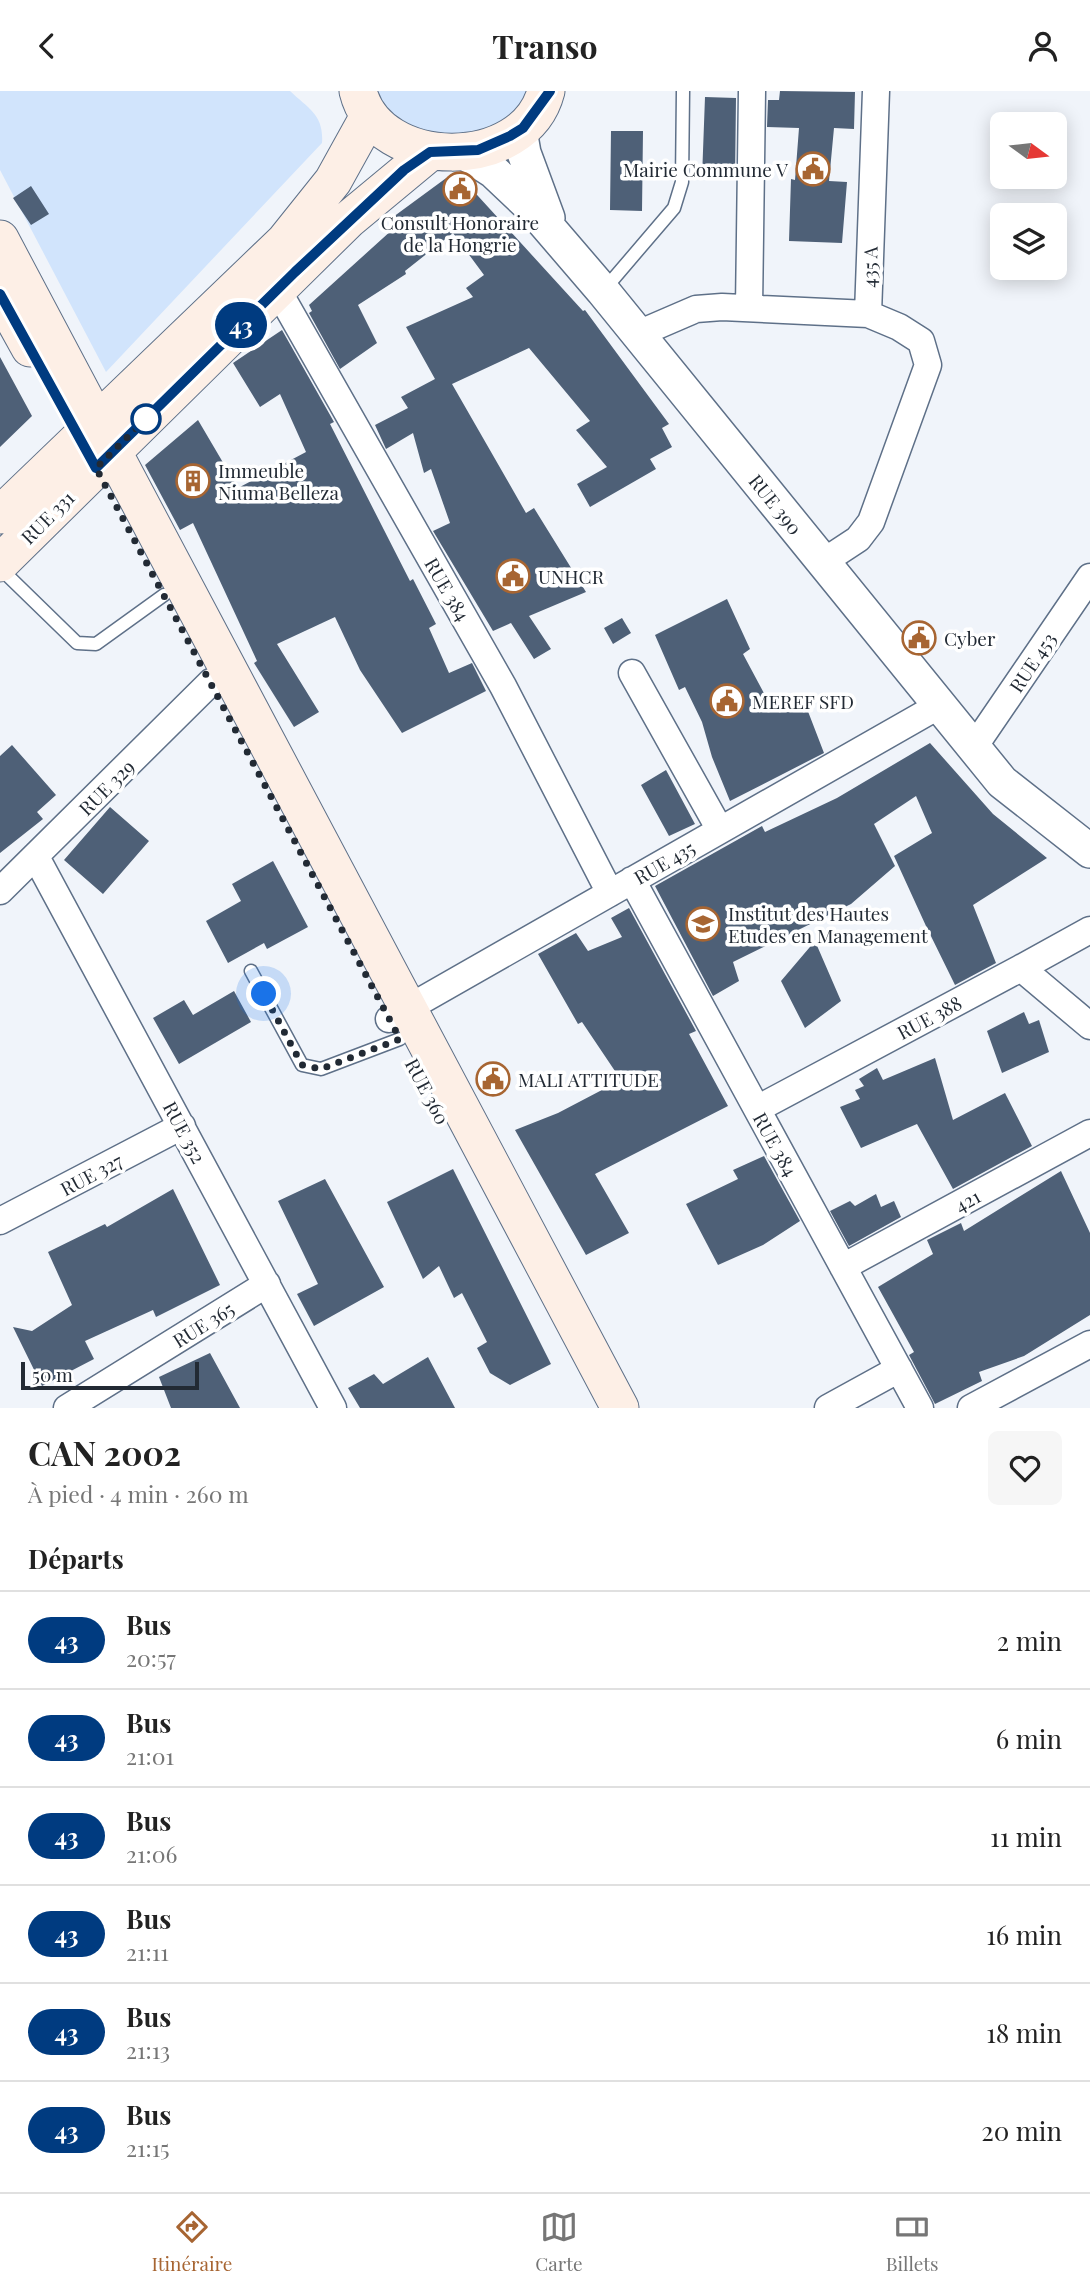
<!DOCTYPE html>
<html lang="fr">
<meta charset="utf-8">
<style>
:root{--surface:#fff;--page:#f6f6f6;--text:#222;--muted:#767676;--line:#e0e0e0;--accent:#a76532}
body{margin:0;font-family:"Playfair Display",serif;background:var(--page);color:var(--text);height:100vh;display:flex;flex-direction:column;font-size:26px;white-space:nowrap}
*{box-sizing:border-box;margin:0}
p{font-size:23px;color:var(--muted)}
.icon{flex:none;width:38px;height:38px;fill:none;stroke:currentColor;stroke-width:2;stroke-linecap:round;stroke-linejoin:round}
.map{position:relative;height:1317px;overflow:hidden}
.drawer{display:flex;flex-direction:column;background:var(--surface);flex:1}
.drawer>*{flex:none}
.badge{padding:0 14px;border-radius:23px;font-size:24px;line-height:46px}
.needle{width:46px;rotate:105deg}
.buttons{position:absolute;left:990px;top:21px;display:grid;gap:14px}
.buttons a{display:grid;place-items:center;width:77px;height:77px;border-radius:10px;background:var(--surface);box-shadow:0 4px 18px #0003;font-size:35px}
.scale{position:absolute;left:21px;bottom:18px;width:178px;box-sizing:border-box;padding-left:7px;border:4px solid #222a34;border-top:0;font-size:19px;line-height:24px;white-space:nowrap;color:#222a34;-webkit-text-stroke:5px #fff;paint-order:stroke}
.you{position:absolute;width:35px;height:35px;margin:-18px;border:5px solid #fff;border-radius:50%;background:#1a73e8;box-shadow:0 0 0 10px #1a73e833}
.map>.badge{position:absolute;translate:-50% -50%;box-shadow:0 0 0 4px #fff}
h2{padding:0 28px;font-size:26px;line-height:63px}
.round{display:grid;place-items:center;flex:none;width:74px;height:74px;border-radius:10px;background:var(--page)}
.overview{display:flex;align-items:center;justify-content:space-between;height:119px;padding:0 28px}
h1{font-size:33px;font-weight:700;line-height:52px}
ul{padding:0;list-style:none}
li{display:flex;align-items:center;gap:21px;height:98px;padding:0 28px;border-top:2px solid var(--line)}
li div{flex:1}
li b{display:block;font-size:26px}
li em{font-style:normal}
li .badge{min-width:77px;font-weight:700;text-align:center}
header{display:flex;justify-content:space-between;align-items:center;height:91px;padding:0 28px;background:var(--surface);font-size:32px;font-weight:700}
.tab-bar{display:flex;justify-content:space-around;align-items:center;height:98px;border-top:2px solid var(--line);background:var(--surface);font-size:19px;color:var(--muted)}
.tab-bar a{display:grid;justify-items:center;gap:4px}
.tab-bar .current{color:var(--accent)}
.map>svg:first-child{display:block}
.green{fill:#d1e4fc}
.building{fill:#4e6077}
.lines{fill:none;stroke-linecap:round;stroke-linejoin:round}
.service-casing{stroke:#5e7088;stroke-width:15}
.minor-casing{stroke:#5e7088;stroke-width:29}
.tertiary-casing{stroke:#5e7088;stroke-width:36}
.secondary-casing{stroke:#5e7088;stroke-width:39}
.service{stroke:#fff;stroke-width:12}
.minor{stroke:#fff;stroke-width:26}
.tertiary{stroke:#fff;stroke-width:33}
.secondary{stroke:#fdefe6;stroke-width:37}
.line-casing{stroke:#fff;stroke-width:16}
.line{stroke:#003b80;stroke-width:10}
.walk{stroke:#222a34;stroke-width:7;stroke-dasharray:0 12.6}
.stop-dot{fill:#fff;stroke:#003b80;stroke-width:3.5}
.labels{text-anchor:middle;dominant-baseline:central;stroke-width:7;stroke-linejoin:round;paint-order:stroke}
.poi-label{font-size:19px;fill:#222a34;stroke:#fff;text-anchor:start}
.street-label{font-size:19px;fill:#222a34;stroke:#fff}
</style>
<header><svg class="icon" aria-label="back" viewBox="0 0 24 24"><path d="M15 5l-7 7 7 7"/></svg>Transo<svg class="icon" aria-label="person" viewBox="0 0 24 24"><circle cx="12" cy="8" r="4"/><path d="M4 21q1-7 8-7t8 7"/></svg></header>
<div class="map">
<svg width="1090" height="1317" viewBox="0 0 1090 1317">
<rect width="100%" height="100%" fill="#f0f4fa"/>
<path class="green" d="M 0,0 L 290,0 C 309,18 324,24 322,52 L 106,281 L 0,79 Z
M 373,0 L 531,0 L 520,18 L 493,39 L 443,48 L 399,31 Z"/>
<path class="building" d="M 780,0 L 855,1 L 854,38 L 834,37 L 829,90 L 847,91 L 842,152 L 789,150 L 791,88 L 795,89 L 799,37 L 767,36 L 768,9 L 779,9 Z
M 705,6 L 736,7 L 735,88 L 702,87 Z
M 611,40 L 643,40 L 642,120 L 610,119 Z
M 453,82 L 457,82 L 583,220 L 585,219 L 669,333 L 662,337 L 672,356 L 650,368 L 656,378 L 590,416 L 577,393 L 607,376 L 576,339 L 590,330 L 529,257 L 452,293 L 526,422 L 534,417 L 586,501 L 529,525 L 551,558 L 534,568 L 511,532 L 493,540 L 433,440 L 450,432 L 431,378 L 424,382 L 413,342 L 386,358 L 375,334 L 408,317 L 401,306 L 435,288 L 406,236 L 473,206 L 466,197 L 484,184 L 453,142 L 405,180 L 406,183 L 358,214 L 377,252 L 340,278 L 309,222 L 312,220 L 309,214 L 393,138 L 389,129 Z
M 31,95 L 49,123 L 31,134 L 13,107 Z
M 282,239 L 334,331 L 330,333 L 410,490 L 413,488 L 436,533 L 429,537 L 449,582 L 472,572 L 486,600 L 402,642 L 360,579 L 335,526 L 277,553 L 319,621 L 294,636 L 254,572 L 257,570 L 193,432 L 180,439 L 145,374 L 198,329 L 238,397 L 306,361 L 280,303 L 260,316 L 233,272 Z
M 0,266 L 32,325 L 0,356 Z
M 727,508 L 750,558 L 743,563 L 774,621 L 804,610 L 824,662 L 730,710 L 712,666 L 702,631 L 685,596 L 679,599 L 655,544 Z
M 622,527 L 631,542 L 613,553 L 604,537 Z
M 930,652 L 993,723 L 1047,767 L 973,814 L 996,872 L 955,894 L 926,835 L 894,765 L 932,742 L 916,705 L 874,733 L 895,775 L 851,813 L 733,871 L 739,890 L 713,905 L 655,795 L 762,735 L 765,741 L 837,707 Z
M 12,654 L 56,704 L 37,721 L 43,728 L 0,762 L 0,665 Z
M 666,679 L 695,733 L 669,745 L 641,694 Z
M 110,716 L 149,750 L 103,803 L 64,769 Z
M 273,770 L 308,836 L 267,858 L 264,852 L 228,872 L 206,830 L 241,810 L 232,793 Z
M 629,817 L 696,940 L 689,943 L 728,1015 L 595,1083 L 629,1142 L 586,1164 L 515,1039 L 558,1022 L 621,989 L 582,931 L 578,933 L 538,863 L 576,842 L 588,860 L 622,846 L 611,827 Z
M 815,850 L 841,910 L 805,937 L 781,890 Z
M 234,900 L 251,931 L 179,973 L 153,927 L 184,909 L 193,924 Z
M 1024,921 L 1029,933 L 1039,929 L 1049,961 L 1002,982 L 987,940 Z
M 935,967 L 953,1029 L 1005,1002 L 1032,1055 L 953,1098 L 917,1033 L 861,1057 L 840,1016 L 860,1008 L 855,999 L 864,995 L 859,988 L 877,977 L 883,989 Z
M 764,1065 L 800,1130 L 763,1154 L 718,1174 L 686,1113 L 738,1088 L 733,1079 Z
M 453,1078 L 551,1273 L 510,1294 L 490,1282 L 477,1257 L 487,1251 L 462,1202 L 454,1207 L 439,1175 L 423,1188 L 387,1111 Z
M 1061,1080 L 1090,1142 L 1090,1224 L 1024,1265 L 979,1281 L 982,1290 L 935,1313 L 909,1264 L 914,1261 L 878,1196 L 933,1163 L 927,1149 L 961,1132 L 964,1140 Z
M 325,1088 L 384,1196 L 314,1235 L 297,1203 L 318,1193 L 278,1110 Z
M 173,1098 L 220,1194 L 156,1226 L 153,1219 L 85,1250 L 94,1268 L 42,1295 L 13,1236 L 32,1240 L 72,1214 L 48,1161 L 105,1133 L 107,1136 Z
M 876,1103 L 881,1116 L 894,1110 L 901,1126 L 849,1155 L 830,1120 L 850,1110 L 855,1115 Z
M 210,1262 L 240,1317 L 171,1317 L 159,1286 Z
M 428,1266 L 455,1317 L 360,1317 L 348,1297 L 374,1283 L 383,1293 Z"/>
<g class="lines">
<defs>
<path id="service" d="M 603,200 L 674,117 L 682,91 L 683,0
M 0,477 L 77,552 L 96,553 L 164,504
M 251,880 L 302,974 L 321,978 L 400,948"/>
<path id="minor" d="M 277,198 L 503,595 L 610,802
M 749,217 L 752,0
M 638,243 L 696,218 L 722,216 L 868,223 L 876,0
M 823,471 L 858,448 L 871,431 L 928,274 L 921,250 L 899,236 L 868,223
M 632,582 L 720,739
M 974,656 L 1090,486
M 36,766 L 333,1317
M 632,789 L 920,1317
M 0,800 L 211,591
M 1021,877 L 1090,839
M 389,928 L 940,614
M 757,1018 L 1021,877 L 1090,935
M 0,1130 L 182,1035
M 843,1176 L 1090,1042
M 67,1317 L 267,1193
M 828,1317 L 899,1278
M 971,1317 L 1090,1253"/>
<path id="tertiary" d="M 520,39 L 524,62 L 548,127
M 465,62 L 493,80 L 530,115 L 603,200 L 1002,691 L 1090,760"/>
<path id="secondary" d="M 358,0 C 378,81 525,82 546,0
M 0,148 L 620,1317
M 0,203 L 30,257
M 0,424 L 285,150 L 333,90 L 369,25
M 0,472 L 348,129 L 430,61"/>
</defs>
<use href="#service" class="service-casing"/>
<use href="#minor" class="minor-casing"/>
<use href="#tertiary" class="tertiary-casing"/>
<use href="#secondary" class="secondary-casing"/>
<use href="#service" class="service"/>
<use href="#minor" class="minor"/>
<use href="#tertiary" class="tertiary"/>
<use href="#secondary" class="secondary"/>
</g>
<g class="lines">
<defs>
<path id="line" d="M 0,203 L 96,377 L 295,181 L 404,79 L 430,61 L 478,59 L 510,45 L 523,37 L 550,0"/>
</defs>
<use href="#line" class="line-casing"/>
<use href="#line" class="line"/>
<path class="walk" d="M 146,328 L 150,324 L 96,377 L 400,948 L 321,978 L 302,974 L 264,903"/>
</g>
<defs>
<symbol id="civic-ring" viewBox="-11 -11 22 22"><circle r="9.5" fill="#fff" stroke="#a76532" stroke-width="1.5"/><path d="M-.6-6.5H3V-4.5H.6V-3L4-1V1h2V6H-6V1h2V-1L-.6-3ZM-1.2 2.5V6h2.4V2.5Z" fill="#a76532"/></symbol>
<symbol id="building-ring" viewBox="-11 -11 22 22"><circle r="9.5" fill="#fff" stroke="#a76532" stroke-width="1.5"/><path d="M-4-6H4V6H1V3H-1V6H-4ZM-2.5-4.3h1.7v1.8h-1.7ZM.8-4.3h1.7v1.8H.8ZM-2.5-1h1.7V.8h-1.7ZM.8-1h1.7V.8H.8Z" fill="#a76532"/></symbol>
<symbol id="university-ring" viewBox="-11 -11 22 22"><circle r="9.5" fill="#fff" stroke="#a76532" stroke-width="1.5"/><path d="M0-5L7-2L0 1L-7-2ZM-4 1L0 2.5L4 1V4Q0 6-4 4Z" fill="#a76532"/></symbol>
</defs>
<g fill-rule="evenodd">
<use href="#civic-ring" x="794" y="59" width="38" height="38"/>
<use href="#civic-ring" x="441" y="79" width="38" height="38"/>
<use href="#building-ring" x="174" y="371" width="38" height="38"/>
<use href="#civic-ring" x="494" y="466" width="38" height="38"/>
<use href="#civic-ring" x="900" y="528" width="38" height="38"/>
<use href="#civic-ring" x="708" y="591" width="38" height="38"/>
<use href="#university-ring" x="684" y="814" width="38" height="38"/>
<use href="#civic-ring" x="474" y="969" width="38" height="38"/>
</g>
<circle class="stop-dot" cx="146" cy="328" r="14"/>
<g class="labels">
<g class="poi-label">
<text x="788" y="78" text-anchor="end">Mairie Commune V</text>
<text x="460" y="131" text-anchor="middle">Consult Honoraire<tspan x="460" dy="22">de la Hongrie</tspan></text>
<text x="218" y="379">Immeuble<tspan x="218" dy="22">Niuma Belleza</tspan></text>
<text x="538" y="485">UNHCR</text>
<text x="944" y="547">Cyber</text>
<text x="752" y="610">MEREF SFD</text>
<text x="728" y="822">Institut des Hautes<tspan x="728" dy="22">Etudes en Management</tspan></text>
<text x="518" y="988">MALI ATTITUDE</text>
</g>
<g class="street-label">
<text transform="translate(869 176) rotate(-88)">435 A</text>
<text transform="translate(776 413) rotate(51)">RUE 390</text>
<text transform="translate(47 426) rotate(-45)">RUE 331</text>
<text transform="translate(448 498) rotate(60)">RUE 384</text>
<text transform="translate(1032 571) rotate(-56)">RUE 453</text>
<text transform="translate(106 696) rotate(-45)">RUE 329</text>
<text transform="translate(664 771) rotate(-30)">RUE 435</text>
<text transform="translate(929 926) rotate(-28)">RUE 388</text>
<text transform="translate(428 1000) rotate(62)">RUE 360</text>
<text transform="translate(185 1041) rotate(62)">RUE 352</text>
<text transform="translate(776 1053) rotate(61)">RUE 384</text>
<text transform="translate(91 1083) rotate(-28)">RUE 327</text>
<text transform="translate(967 1109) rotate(-29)">421</text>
<text transform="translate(203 1233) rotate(-32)">RUE 365</text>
</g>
</g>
</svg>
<div class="buttons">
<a><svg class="needle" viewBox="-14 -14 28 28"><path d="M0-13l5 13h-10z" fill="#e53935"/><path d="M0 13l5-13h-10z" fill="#767676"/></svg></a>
<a><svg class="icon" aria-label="layers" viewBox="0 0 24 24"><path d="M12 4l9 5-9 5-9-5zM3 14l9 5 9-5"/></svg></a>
</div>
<div class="scale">50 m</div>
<div class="you" style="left:264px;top:903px"></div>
<b class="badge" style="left:241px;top:234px;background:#003b80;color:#fff">43</b>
</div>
<section class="drawer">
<div class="overview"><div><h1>CAN 2002</h1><p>À pied · 4 min · 260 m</p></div><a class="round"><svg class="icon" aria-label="heart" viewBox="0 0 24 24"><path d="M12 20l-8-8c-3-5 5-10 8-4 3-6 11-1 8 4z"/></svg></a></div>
<h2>Départs</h2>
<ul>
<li><span class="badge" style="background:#003b80;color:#fff">43</span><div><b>Bus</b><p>20:57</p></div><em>2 min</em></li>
<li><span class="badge" style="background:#003b80;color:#fff">43</span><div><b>Bus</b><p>21:01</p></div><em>6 min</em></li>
<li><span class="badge" style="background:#003b80;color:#fff">43</span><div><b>Bus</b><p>21:06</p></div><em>11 min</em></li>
<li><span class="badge" style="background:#003b80;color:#fff">43</span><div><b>Bus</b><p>21:11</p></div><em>16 min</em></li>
<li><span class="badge" style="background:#003b80;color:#fff">43</span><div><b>Bus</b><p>21:13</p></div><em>18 min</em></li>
<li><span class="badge" style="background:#003b80;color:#fff">43</span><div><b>Bus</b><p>21:15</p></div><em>20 min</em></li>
</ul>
</section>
<nav class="tab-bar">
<a class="current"><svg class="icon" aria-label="directions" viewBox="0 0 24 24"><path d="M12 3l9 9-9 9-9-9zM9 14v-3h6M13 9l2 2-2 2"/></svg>Itinéraire</a>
<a><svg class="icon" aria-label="map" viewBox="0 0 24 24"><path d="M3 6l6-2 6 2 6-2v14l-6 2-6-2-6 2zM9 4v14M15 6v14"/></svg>Carte</a>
<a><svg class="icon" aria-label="tickets" viewBox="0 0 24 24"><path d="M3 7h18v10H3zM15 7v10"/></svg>Billets</a>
</nav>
